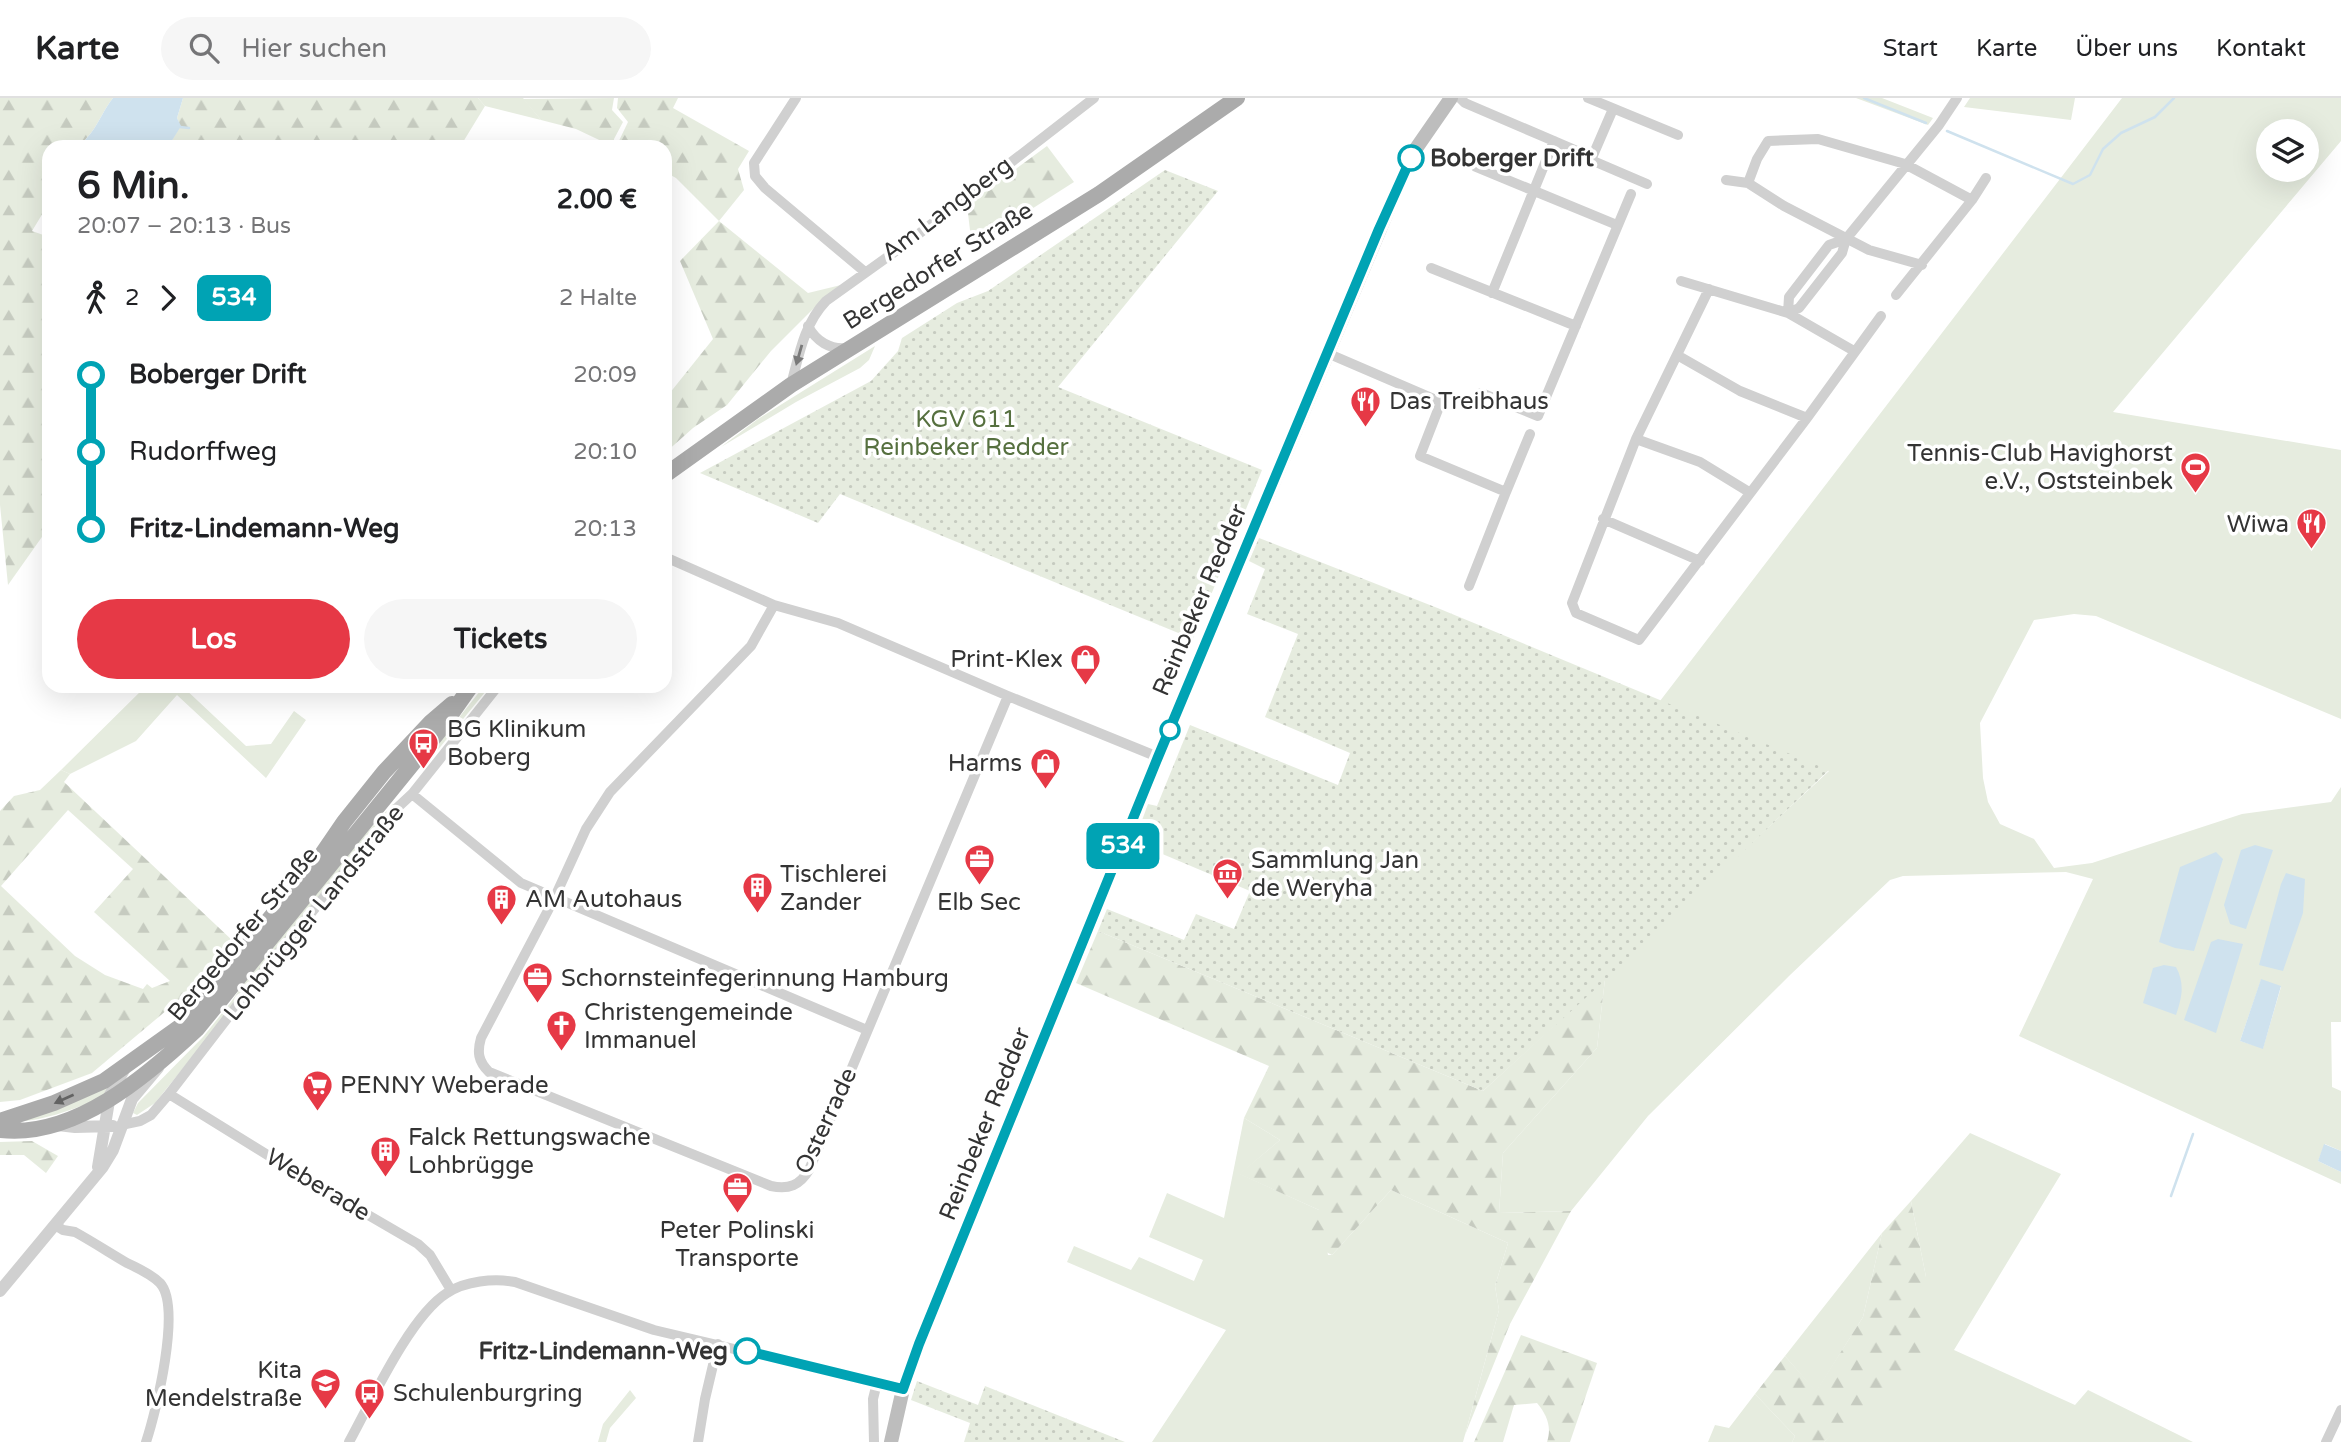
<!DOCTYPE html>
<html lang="de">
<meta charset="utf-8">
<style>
:root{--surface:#fff;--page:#f6f6f6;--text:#202124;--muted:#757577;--line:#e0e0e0;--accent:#e63946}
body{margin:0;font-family:"Varela Round",sans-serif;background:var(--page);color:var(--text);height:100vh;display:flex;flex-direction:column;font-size:26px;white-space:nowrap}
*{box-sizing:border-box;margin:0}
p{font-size:23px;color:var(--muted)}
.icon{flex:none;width:38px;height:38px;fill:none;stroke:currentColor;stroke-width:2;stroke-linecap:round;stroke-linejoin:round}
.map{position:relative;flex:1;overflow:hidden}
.drawer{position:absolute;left:42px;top:42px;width:630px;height:553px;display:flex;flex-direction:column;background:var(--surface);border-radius:21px;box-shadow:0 7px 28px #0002}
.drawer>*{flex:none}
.badge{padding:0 14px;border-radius:10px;font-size:24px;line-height:46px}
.tools{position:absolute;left:2256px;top:21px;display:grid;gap:14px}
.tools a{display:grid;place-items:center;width:63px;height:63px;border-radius:50%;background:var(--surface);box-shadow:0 7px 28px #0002;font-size:35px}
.map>.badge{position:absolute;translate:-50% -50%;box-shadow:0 0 0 4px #fff}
.legs{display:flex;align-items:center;gap:10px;height:77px;padding:0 35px;font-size:23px}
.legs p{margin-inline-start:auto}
.head{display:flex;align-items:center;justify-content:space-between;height:119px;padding:0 35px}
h1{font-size:38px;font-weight:700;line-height:52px}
.cta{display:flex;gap:14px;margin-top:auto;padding:14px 35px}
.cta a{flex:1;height:80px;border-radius:42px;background:var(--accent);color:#fff;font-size:28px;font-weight:700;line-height:80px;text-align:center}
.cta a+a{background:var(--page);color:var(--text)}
ul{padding:0 35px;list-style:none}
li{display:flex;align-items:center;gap:24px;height:77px;font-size:26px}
li i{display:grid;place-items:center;width:10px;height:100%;margin:0 9px;background:currentColor}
li i::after{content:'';width:18px;height:18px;margin:-9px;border:5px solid;border-radius:50%;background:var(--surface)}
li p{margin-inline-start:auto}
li:first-child i{background:linear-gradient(#0000 50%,currentColor 0)}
li:last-child i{background:linear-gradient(currentColor 50%,#0000 0)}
header{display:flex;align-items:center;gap:42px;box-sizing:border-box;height:98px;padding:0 35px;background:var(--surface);border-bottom:2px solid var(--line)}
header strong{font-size:33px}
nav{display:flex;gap:38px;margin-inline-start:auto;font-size:24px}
.search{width:490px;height:63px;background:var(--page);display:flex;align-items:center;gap:18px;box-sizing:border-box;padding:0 24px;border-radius:38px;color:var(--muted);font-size:26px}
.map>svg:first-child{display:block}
.green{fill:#e6ecdf;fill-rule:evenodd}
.forest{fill:url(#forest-firs);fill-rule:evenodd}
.garden{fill:url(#garden-dots)}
.water{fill:#cfe2ee}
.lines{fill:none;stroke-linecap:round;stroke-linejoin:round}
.stream{stroke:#cfe2ee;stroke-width:2.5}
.minor{stroke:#d0d0d0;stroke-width:10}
.tertiary{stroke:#d0d0d0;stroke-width:12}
.secondary{stroke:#bdbdbd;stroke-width:14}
.primary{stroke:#ababab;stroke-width:16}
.oneway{fill:#7a7a7a}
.oneway2{fill:#636363}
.line-1-casing{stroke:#fff;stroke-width:16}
.line-1{stroke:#00a3b4;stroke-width:10}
.stop-1-dot{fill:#fff;stroke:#00a3b4;stroke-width:3.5}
.labels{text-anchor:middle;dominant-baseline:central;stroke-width:7;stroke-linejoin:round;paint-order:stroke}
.stop-label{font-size:24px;font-weight:bold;fill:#333;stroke:#fff;text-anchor:start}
.street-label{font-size:24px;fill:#333;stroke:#fff}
.poi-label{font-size:24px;fill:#333;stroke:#fff;text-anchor:start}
.park-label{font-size:24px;fill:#56703f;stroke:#fff}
</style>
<header>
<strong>Karte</strong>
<div class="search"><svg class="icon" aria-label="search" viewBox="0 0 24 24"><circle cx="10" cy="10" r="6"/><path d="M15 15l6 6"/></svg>Hier suchen</div>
<nav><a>Start</a><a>Karte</a><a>Über uns</a><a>Kontakt</a></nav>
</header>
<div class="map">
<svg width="2341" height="1344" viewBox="0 0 2341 1344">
<defs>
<pattern id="forest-firs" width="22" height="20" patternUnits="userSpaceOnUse" patternTransform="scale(1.75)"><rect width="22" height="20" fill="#e6ecdf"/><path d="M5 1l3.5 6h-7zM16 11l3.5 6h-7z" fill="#c6cbc0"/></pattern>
<pattern id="garden-dots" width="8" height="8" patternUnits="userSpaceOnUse" patternTransform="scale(1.75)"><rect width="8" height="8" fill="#e6ecdf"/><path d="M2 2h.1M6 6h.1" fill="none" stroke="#c6cbc0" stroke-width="1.8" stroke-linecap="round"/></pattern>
</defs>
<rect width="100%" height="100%" fill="#fff"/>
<path class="green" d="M 478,0 L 523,0 L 541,22 L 485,8 Z
M 1856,0 L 1882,0 L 1933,20 L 1928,27 Z
M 1970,0 L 2075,0 L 2071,22 L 1964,9 Z
M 2122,0 L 2341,0 L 2341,43 L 2113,314 L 2341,352 L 2341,621 L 2096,518 L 2074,516 L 2034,522 L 1980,625 L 1983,680 L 1988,704 L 2000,726 L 2034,741 L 2054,770 L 2092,765 L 2242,716 L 2331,704 L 2341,689 L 2341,924 L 2331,924 L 2332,989 L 2341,993 L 2341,1053 L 2325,1046 L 2318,1063 L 2341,1074 L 2341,1086 L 2019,938 L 2093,781 L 2066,774 L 1903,778 L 1890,782 L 1789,878 L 1648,1018 L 1571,1113 L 1499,1115 L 1503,1055 L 1597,950 L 1605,881 L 1829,673 L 1660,603 ZM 2268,33 L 2306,33 L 2306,72 L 2268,72 ZM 2261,882 L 2281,889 L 2263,950 L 2240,943 Z
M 875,248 L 869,262 L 860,270 L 796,304 L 721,349 L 758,321 Z
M 146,588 L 182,588 L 246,648 L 271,646 L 294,613 L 306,622 L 266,680 L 177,597 L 136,643 L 70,676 L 61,672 Z
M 484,588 L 490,588 L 437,653 L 434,651 Z
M 393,706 L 395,707 L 155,1005 L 137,1017 L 133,1015 L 138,1005 L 203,939 L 231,904 L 255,869 L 347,756 Z
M 108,987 L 105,998 C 70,1013 40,1025 2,1024 Z
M 1244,1020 L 1280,1042 L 1240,1076 L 1319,1112 L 1328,1157 L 1332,1157 L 1391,1092 L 1508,1145 L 1495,1188 L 1499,1212 L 1463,1344 L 1152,1344 L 1226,1232 L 1067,1164 L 1074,1148 L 1131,1172 L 1139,1159 L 1194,1183 L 1203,1162 L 1149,1139 L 1167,1095 L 1224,1120 Z
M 1970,1035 L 2061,1076 L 1954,1252 L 2075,1307 L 2088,1292 L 2193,1344 L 1824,1344 L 1926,1236 L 1926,1179 L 1911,1103 Z
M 1882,1135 L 1863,1219 L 1816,1294 L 1785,1258 Z
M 630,1292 L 636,1300 L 610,1330 L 606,1344 L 598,1344 L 603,1326 Z
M 1755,1296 L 1795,1338 L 1792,1344 L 1708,1344 L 1715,1327 L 1729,1330 Z"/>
<path class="forest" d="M 0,0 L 113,0 C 104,11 100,23 91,35 C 87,40 84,42 82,49 L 49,49 L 49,105 L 32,133 L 49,139 L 49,429 L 8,487 L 0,407 Z
M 183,0 L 478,0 L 485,8 L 460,49 L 168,49 L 180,28 L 177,20 Z
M 614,0 L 612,12 L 623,24 L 614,41 L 614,49 L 576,31 L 541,22 L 523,1 Z
M 618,0 L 678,0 L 673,10 L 749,53 L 738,71 L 744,92 L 719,123 L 808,195 L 841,187 L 811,213 L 771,253 L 727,307 L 693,330 L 665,355 L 665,301 L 713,241 L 680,163 L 719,123 L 676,80 L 665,74 L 665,49 L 616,49 L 628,24 L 617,10 Z
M 1047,48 L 1074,84 L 972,149 L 967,107 Z
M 61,672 L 70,676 L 64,684 L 233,843 L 186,896 L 92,975 L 20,1002 L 0,1004 L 0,713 L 14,698 L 40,692 ZM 68,712 L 133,771 L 94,814 L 170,883 L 152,890 L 147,886 L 143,891 L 105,877 L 75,858 L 1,788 Z
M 1098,833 L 1483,993 L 1605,881 L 1597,950 L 1503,1055 L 1499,1115 L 1571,1113 L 1510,1226 L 1465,1337 L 1499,1212 L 1495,1188 L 1508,1145 L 1391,1092 L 1332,1157 L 1301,1141 L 1319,1112 L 1239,1076 L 1280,1042 L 1244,1020 L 1269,968 L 1076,885 Z
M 32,1043 L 58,1058 L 46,1075 L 24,1057 L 0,1057 L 0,1044 Z
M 1911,1103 L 1926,1179 L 1926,1236 L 1932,1245 L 1824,1344 L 1792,1344 L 1795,1338 L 1755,1296 L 1785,1258 L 1816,1293 L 1863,1219 L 1882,1135 Z
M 1521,1237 L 1597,1265 L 1570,1344 L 1547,1344 C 1552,1329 1547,1317 1537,1305 L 1514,1307 L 1503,1344 L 1474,1344 Z"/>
<path class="garden" d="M 1165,72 L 1218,93 L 1058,289 L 1262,372 L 1193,541 L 840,396 L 818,425 L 700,375 L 871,283 L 898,253 L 902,240 L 957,205 L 988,193 Z
M 1259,440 L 1440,511 L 1829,672 L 1666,827 L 1483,993 L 1098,833 L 1107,811 L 1184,842 L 1196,816 L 1234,831 L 1250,793 L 1134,744 L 1148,706 L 1157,708 L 1190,627 L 1338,687 L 1350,655 L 1265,619 L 1298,536 L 1247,516 L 1265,471 L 1249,463 Z
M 917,1283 L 978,1307 L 985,1288 L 1125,1344 L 964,1344 L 970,1325 L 911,1302 Z"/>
<path class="water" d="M 113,0 L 183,0 L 177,20 L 181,28 L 168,49 L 82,49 C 84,42 87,40 91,35 C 100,23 104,11 113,0 Z
M 2255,747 L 2273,752 L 2246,831 L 2230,826 L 2224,807 L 2241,752 Z
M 2216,754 L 2223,761 L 2194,853 L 2175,850 L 2159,844 L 2180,769 Z
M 2286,775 L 2305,781 L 2303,815 L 2283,873 L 2259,867 L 2281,786 Z
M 2218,841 L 2243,846 L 2216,935 L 2184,922 L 2211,844 Z
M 2164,867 L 2176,869 C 2185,886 2182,899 2176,917 L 2143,905 L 2153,870 Z
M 2261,881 L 2281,888 L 2263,951 L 2240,943 Z
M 2324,1046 L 2341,1053 L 2341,1074 L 2318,1063 Z"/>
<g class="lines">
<path class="stream" d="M 1864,0 L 1926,25
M 180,29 L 189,30
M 1947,33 L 2073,86 L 2090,77 L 2103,51 L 2121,35 L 2155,19 L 2174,0
M 2171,1098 L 2193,1036"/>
<path class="minor" d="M 796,0 L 754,65 L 755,78 L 765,90 L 865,174
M 1460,0 L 1465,5 L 1582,55 L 1591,62 L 1647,86
M 1588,0 L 1678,37
M 1591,62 L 1613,11
M 1476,69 L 1617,127
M 1726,82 L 1748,85 L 1784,108 L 1869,152 L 1922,167
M 1748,85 L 1757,61 L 1768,43 L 1818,41 L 1905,66 L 1972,102
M 1846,141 L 1829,147 L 1789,199 L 1788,215 L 1799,210 L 1842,155 L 1846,141 L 1939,27 L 1957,0
M 1431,170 L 1576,228
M 1681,183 L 1788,215 L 1854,253
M 1709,191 L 1636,341 L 1572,505 L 1576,515 L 1639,542 L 1807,320 L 1881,218
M 1492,195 L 1554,43
M 1896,197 L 1972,102 L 1986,80
M 808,228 C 816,243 830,252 847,250
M 1327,255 L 1441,304 L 1420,358 L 1506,394 L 1530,336
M 1677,257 L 1740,293 L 1807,320
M 791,287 C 799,257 804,226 826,203 L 907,145 L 1094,0
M 1481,295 L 1538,318 L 1631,96
M 1636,341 L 1700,364 L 1749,394
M 1603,421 L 1700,463
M 665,459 L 774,507 L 838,525 L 1008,598 L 1158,659
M 1469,488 L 1506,394
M 774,507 L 751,548 L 610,694 L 586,731 L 554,801 L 481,940 C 477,954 478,963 489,974 L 771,1088 C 789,1092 800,1087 809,1072 L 1008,598
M 412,696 L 521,785 L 867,932
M 169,996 L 308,1082 L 418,1146 L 430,1157 L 451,1192
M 121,1027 L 140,1023 L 151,1017 L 169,996 L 266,870 L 397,710 L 412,696 L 498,588
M 55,1127 L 63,1132 L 75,1134 C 93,1144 110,1155 127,1165 C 138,1170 151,1176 160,1185 C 182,1209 156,1314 146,1344
M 349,1344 C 371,1304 410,1218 447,1195 C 465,1183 494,1180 515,1184 L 654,1232 L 903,1291
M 698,1344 L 705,1301 L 718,1246
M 874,1344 L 873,1301 L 877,1285
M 2326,1344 L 2341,1312"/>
<path class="tertiary" d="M 58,1027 L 75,1029 L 113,1028
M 98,1069 L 110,997 L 125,970
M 0,1193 L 102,1070 L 113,1052 L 132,1001 L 158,970"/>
<path class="secondary" d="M 891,1344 L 903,1291 L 919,1246 L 1158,659 L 1399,86 L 1415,52 L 1451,0"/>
<path class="primary" d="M 665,377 L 791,287 L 1099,96 L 1237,0
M 0,1023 L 54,1005 L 104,983 L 181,928 L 318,762 L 344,724 L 384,674 L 431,624 L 452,606
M 0,1032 C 74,1041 147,978 197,931 L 440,632 L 471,588"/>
</g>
<defs><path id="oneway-solid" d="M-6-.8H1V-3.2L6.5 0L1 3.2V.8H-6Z" transform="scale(1.75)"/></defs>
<use class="oneway" href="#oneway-solid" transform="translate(799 257) rotate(106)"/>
<use class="oneway2" href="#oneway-solid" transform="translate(64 1001) rotate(156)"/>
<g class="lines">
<defs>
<path id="line-1" d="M 747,1253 L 903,1291 L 919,1246 L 1158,659 L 1379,131 L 1411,60"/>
</defs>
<use href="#line-1" class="line-1-casing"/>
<use href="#line-1" class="line-1"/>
</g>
<defs>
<symbol id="restaurant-pin" viewBox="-11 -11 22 30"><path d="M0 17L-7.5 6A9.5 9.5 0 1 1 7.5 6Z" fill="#e63946" stroke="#fff"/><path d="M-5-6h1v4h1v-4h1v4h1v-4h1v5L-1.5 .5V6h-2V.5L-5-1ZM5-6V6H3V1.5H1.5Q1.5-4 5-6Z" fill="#fff"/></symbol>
<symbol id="stadium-pin" viewBox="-11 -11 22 30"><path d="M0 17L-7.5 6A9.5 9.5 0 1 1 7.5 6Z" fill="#e63946" stroke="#fff"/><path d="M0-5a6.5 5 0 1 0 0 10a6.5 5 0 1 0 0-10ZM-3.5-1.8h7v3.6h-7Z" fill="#fff"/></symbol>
<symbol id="shop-pin" viewBox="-11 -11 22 30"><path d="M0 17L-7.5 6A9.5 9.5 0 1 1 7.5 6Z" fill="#e63946" stroke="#fff"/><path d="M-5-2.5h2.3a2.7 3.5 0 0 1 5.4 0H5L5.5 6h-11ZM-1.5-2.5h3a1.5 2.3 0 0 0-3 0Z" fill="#fff"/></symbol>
<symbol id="bus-pin" viewBox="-11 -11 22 30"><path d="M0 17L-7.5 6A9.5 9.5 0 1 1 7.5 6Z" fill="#e63946" stroke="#fff"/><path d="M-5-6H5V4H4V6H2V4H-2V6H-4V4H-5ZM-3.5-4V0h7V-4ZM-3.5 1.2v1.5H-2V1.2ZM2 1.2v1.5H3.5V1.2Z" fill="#fff"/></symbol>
<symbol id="office-pin" viewBox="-11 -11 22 30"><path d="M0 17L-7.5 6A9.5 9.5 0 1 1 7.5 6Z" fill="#e63946" stroke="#fff"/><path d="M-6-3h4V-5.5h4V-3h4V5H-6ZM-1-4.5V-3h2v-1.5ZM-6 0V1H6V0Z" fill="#fff"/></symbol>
<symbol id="museum-pin" viewBox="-11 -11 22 30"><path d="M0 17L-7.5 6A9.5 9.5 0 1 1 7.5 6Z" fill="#e63946" stroke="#fff"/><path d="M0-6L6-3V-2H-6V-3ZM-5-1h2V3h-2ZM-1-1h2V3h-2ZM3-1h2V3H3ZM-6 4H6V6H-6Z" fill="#fff"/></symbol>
<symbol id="building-pin" viewBox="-11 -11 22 30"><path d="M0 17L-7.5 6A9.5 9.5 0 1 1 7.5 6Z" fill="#e63946" stroke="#fff"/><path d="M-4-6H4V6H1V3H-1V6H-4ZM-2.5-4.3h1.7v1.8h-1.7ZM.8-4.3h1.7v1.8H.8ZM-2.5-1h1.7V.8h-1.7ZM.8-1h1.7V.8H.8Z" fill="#fff"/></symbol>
<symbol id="church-pin" viewBox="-11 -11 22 30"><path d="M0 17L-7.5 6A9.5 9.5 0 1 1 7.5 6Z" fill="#e63946" stroke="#fff"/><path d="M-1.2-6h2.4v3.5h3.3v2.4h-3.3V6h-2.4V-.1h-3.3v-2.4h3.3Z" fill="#fff"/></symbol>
<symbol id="supermarket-pin" viewBox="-11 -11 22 30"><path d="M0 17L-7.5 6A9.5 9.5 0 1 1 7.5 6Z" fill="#e63946" stroke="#fff"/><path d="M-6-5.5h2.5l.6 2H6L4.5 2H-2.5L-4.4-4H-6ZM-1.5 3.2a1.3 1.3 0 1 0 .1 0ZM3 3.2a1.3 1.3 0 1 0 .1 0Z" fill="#fff"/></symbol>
<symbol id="school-pin" viewBox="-11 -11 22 30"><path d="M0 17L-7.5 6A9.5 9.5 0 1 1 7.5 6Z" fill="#e63946" stroke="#fff"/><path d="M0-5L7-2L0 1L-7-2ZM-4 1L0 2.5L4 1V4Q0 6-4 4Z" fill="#fff"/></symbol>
</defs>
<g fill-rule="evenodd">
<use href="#restaurant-pin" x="1348" y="286" width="35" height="47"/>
<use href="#stadium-pin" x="2178" y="352" width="35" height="47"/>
<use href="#restaurant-pin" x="2294" y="408" width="35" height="47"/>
<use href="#shop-pin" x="1068" y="544" width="35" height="47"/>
<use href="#bus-pin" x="406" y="628" width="35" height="47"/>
<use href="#shop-pin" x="1028" y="648" width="35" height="47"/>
<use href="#office-pin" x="962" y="744" width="35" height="47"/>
<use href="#museum-pin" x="1210" y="758" width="35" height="47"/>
<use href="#building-pin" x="740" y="772" width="35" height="47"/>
<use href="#building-pin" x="484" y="784" width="35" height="47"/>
<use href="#office-pin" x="520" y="862" width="35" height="47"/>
<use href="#church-pin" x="544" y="910" width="35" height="47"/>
<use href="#supermarket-pin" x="300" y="970" width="35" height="47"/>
<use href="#building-pin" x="368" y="1036" width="35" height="47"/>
<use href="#office-pin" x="720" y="1072" width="35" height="47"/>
<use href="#school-pin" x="308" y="1268" width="35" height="47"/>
<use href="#bus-pin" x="352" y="1278" width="35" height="47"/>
</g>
<g class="stop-1-dot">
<circle cx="1411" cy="60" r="12"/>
<circle cx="1170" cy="632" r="9"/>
<circle cx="747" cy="1253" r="12"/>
</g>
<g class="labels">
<g class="stop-label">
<text x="1430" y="60">Boberger Drift</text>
<text x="728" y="1253" text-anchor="end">Fritz-Lindemann-Weg</text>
</g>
<g class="street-label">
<text transform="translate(947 111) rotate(-37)">Am Langberg</text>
<text transform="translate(938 168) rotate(-32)">Bergedorfer Straße</text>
<text transform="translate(1200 502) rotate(-67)">Reinbeker Redder</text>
<text transform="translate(314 815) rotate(-51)">Lohbrügger Landstraße</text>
<text transform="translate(243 836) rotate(-50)">Bergedorfer Straße</text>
<text transform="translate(826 1023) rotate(-65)">Osterrade</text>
<text transform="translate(985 1026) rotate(-68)">Reinbeker Redder</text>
<text transform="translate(318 1087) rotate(31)">Weberade</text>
</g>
<g class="poi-label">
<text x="1389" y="303">Das Treibhaus</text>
<text x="2173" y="355" text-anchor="end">Tennis-Club Havighorst<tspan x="2173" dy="28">e.V., Oststeinbek</tspan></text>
<text x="2289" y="426" text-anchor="end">Wiwa</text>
<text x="1063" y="561" text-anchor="end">Print-Klex</text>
<text x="447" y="631">BG Klinikum<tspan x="447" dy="28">Boberg</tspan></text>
<text x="1022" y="665" text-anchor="end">Harms</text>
<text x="1251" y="762">Sammlung Jan<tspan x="1251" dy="28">de Weryha</tspan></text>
<text x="780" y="776">Tischlerei<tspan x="780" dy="28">Zander</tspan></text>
<text x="525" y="801">AM Autohaus</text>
<text x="979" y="804" text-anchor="middle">Elb Sec</text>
<text x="561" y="880">Schornsteinfegerinnung Hamburg</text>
<text x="584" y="914">Christengemeinde<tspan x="584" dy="28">Immanuel</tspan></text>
<text x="340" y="987">PENNY Weberade</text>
<text x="408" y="1039">Falck Rettungswache<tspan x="408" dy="28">Lohbrügge</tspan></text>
<text x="737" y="1132" text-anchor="middle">Peter Polinski<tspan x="737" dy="28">Transporte</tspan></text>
<text x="302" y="1272" text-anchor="end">Kita<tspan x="302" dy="28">Mendelstraße</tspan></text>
<text x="393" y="1295">Schulenburgring</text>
</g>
<g class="park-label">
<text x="966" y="321">KGV 611<tspan x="966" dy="28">Reinbeker Redder</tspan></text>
</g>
</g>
</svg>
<div class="tools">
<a><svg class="icon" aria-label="layers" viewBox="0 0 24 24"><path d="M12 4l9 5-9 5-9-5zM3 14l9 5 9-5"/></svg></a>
</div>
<b class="badge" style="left:1123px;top:748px;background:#00a3b4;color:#fff">534</b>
<section class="drawer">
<div class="head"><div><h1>6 Min.</h1><p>20:07 – 20:13 · Bus</p></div><b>2.00 €</b></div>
<div class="legs"><svg class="icon" aria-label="walk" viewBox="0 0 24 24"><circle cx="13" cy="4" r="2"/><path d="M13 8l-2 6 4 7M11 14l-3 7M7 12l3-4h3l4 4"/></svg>2<svg class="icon" aria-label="forward" viewBox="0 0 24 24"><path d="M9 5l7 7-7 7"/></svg><b class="badge" style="background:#00a3b4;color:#fff">534</b><p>2 Halte</p></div>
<ul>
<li><i style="color:#00a3b4"></i><b>Boberger Drift</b><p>20:09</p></li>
<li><i style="color:#00a3b4"></i><span>Rudorffweg</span><p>20:10</p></li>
<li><i style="color:#00a3b4"></i><b>Fritz-Lindemann-Weg</b><p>20:13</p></li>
</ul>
<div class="cta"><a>Los</a><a>Tickets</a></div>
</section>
</div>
